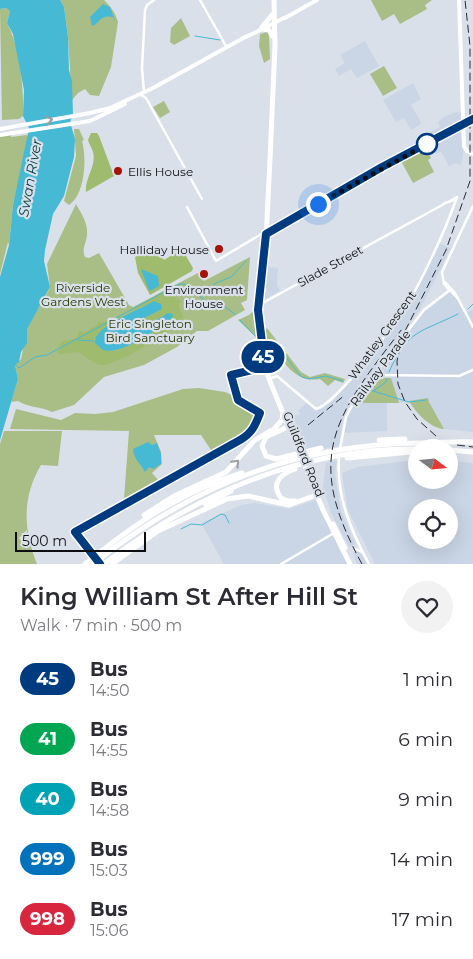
<!DOCTYPE html>
<meta charset="utf-8">
<style>
:root{--surface:#fff;--page:#f2f2f3;--text:#2b2b33;--muted:#7c7c81}
body{margin:0;font-family:Montserrat,sans-serif;background:var(--page);color:var(--text);height:100vh;display:flex;flex-direction:column;font-size:19px;white-space:nowrap}
*{box-sizing:border-box;margin:0}
p{font-size:16px;color:var(--muted)}
.icon{flex:none;width:28px;height:28px;fill:none;stroke:currentColor;stroke-width:2;stroke-linecap:round;stroke-linejoin:round}
.map{position:relative;height:564px;overflow:hidden}
.side{display:flex;flex-direction:column;background:var(--surface);flex:1}
.side>*{flex:none}
.badge{padding:0 10px;border-radius:16px;font-size:18px;line-height:32px}
.needle{width:32px;rotate:106deg}
.controls{position:absolute;left:408px;top:439px;display:grid;gap:10px}
.controls a{display:grid;place-items:center;width:50px;height:50px;border-radius:50%;background:var(--surface);box-shadow:0 5px 20px #0002;font-size:25px}
.scale{position:absolute;left:15px;bottom:12px;width:131px;box-sizing:border-box;padding-left:5px;border:2px solid #0c0e11;border-top:0;font-size:14px;line-height:18px;white-space:nowrap;color:#0c0e11;-webkit-text-stroke:4px #d9e0e9;paint-order:stroke}
.you{position:absolute;width:25px;height:25px;margin:-12px;border:4px solid #fff;border-radius:50%;background:#1a73e8;box-shadow:0 0 0 8px #1a73e833}
.map>.badge{position:absolute;translate:-50% -50%;box-shadow:0 0 0 2px #fff}
.round{display:grid;place-items:center;flex:none;width:52px;height:52px;border-radius:26px;background:var(--page)}
.headline{display:flex;align-items:center;justify-content:space-between;height:85px;padding:0 20px}
h1{font-size:24px;font-weight:600;line-height:38px}
ul{padding:0;list-style:none}
li{display:flex;align-items:center;gap:15px;height:60px;padding:0 20px}
li div{flex:1}
li b{display:block;font-size:19px}
li em{font-style:normal}
li .badge{min-width:55px;font-weight:700;text-align:center}
.map>svg:first-child{display:block}
.built{fill:#cad5e5;fill-rule:evenodd}
.green{fill:#a9be86}
.forest{fill:#9fbb6d;fill-rule:evenodd}
.water{fill:#46b9d5}
.lines{fill:none;stroke-linecap:round;stroke-linejoin:round}
.stream{stroke:#46b9d5;stroke-width:1}
.minor{stroke:#fff;stroke-width:2.5}
.major{stroke:#fff;stroke-width:4}
.highway{stroke:#fff;stroke-width:5}
.rail{stroke:#292b2f;stroke-width:1;stroke-dasharray:8 4;stroke-linecap:butt}
.oneway{stroke:#9e9fa0}
.line-casing{stroke:#fff;stroke-width:11}
.line{stroke:#003b80;stroke-width:8}
.walk{stroke:#0c0e11;stroke-width:5;stroke-dasharray:0 9}
.stop-dot{fill:#fff;stroke:#003b80;stroke-width:2.5}
.poi-dot{fill:#a51206;stroke:#d9e0e9;stroke-width:2}
.labels{text-anchor:middle;dominant-baseline:central;stroke-width:4.5;stroke-linejoin:round;paint-order:stroke}
.poi-label{font-size:12px;fill:#0c0e11;stroke:#d9e0e9;text-anchor:start}
.street-label{font-size:12px;fill:#0c0e11;stroke:#d9e0e9}
.park-label{font-size:12px;fill:#283900;stroke:#d9e0e9}
.water-label{font-size:14px;font-style:italic;fill:#063c47;stroke:#d9e0e9}
</style>
<div class="map">
<svg width="473" height="564" viewBox="0 0 473 564">
<rect width="100%" height="100%" fill="#d9e0e9"/>
<path class="built" d="M 365,41 L 379,66 L 357,78 L 351,69 L 339,76 L 335,69 L 345,63 L 340,55 Z
M 413,83 L 421,99 L 411,105 L 421,122 L 420,125 L 411,130 L 404,118 L 396,122 L 383,100 Z
M 461,112 L 461,123 L 446,135 L 460,128 L 463,153 L 461,165 L 456,163 L 449,166 L 441,151 L 436,154 L 431,144 L 436,137 L 433,139 L 429,133 L 440,127 L 438,122 L 444,117 L 453,113 Z
M 439,243 L 450,248 L 442,266 L 419,311 L 348,407 L 342,423 L 339,446 L 308,451 L 293,416 L 301,414 L 298,411 L 306,403 L 315,410 L 321,409 L 334,400 L 406,308 Z
M 267,267 L 278,268 L 277,285 L 280,291 L 265,299 Z
M 452,291 L 466,313 L 473,309 L 473,432 L 444,429 L 428,402 L 387,403 L 387,431 L 342,433 L 350,406 L 356,398 L 423,312 Z
M 416,460 L 416,480 L 449,480 L 449,461 L 473,463 L 473,564 L 375,564 L 348,510 L 342,473 L 357,467 ZM 416,508 L 449,508 L 449,540 L 416,540 Z
M 337,461 L 335,474 L 341,510 L 355,544 L 349,547 L 332,515 L 323,488 L 326,463 Z
M 316,500 L 350,564 L 224,564 L 201,523 L 241,505 L 255,503 L 289,509 Z
M 356,551 L 360,552 L 367,564 L 357,564 L 353,553 Z"/>
<path class="green" d="M 60,0 L 104,0 C 111,7 115,12 118,22 L 111,67 L 99,96 L 90,95 L 85,89 L 78,93 L 72,100 L 68,37 L 64,7 Z
M 371,0 L 432,0 L 425,5 L 427,9 L 400,24 L 394,14 L 382,21 Z
M 6,8 L 10,11 L 7,23 C 20,47 24,88 23,116 L 19,119 L 2,120 L 0,9 Z
M 181,18 L 190,36 L 174,45 L 170,42 L 171,28 Z
M 267,32 L 269,35 L 270,59 L 264,63 L 259,46 L 260,34 Z
M 384,66 L 397,88 L 383,96 L 370,74 Z
M 164,101 L 170,112 L 160,118 L 153,107 Z
M 74,129 L 79,129 L 84,140 L 82,141 C 87,159 85,195 69,205 L 64,201 L 76,156 Z
M 11,133 L 11,137 L 27,135 L 27,145 L 13,205 L 9,245 L 8,242 L 0,274 L 0,135 Z
M 426,147 L 431,158 L 428,160 L 434,172 L 413,183 L 401,161 Z
M 76,204 C 81,213 88,223 87,234 C 87,242 81,249 85,257 L 89,258 L 99,253 L 129,305 L 133,307 L 198,273 L 204,281 L 250,257 L 247,300 L 241,303 L 245,310 L 208,331 L 197,331 L 177,347 L 144,365 L 104,377 L 74,405 L 52,412 C 40,406 29,408 18,401 L 11,402 L 18,379 L 15,365 L 21,359 L 27,329 L 32,316 L 43,302 L 50,287 L 47,264 Z
M 254,310 L 256,311 L 258,336 L 255,336 L 238,320 L 249,315 Z
M 267,328 L 301,372 L 310,377 L 325,373 L 345,379 L 343,383 L 335,380 L 328,386 L 320,379 C 291,384 283,356 264,340 L 263,333 Z
M 375,378 L 391,378 L 399,403 L 356,403 Z
M 199,388 L 225,392 L 234,396 L 236,403 L 257,417 L 247,433 L 213,453 L 201,435 L 154,435 L 161,452 L 162,464 L 152,473 L 159,481 L 126,501 L 124,499 L 129,431 L 10,429 L 16,409 L 61,420 L 75,413 L 95,414 L 113,412 L 183,389 Z
M 428,398 L 429,402 L 444,429 C 430,428 416,413 409,401 Z
M 4,431 L 62,431 L 58,466 L 41,465 C 22,497 23,529 37,564 L 0,564 L 0,444 Z"/>
<path class="forest" d="M 91,133 L 97,133 L 99,136 L 114,176 L 86,192 C 84,180 97,165 93,152 C 92,148 89,144 88,140 Z
M 156,246 L 164,260 L 182,249 L 193,268 L 192,271 L 150,295 L 138,273 L 135,257 Z
M 183,283 L 187,285 L 188,292 L 175,290 L 175,298 L 182,302 L 178,304 L 183,317 C 176,330 115,367 101,365 C 91,363 87,357 79,352 L 59,354 L 57,352 L 62,347 L 58,346 L 63,341 L 77,338 L 79,331 L 85,332 L 97,325 L 98,322 C 122,323 157,289 183,283 ZM 154,301 L 159,311 L 140,320 L 138,325 L 139,329 L 145,329 L 155,319 L 165,316 L 165,322 C 151,330 122,357 105,350 C 101,349 99,345 95,343 L 94,340 L 108,326 L 125,314 Z"/>
<path class="water" d="M 0,0 L 60,0 L 64,7 L 68,37 L 69,70 L 72,81 L 73,115 L 70,122 L 75,139 L 74,157 L 64,196 L 53,214 L 45,250 L 44,261 L 50,287 L 27,329 L 27,343 L 21,352 L 19,362 L 15,365 L 18,379 L 0,440 L 0,277 L 9,245 L 13,205 L 29,128 L 23,116 L 24,90 L 13,34 L 7,23 L 10,11 L 6,8 L 0,9 Z
M 103,4 L 110,7 L 116,23 L 113,17 C 100,14 100,23 92,26 L 90,17 Z
M 141,269 L 158,276 L 159,286 L 150,291 L 148,288 Z
M 154,301 L 161,304 L 162,309 L 140,320 L 138,325 L 139,329 L 145,329 C 151,319 161,320 167,313 L 173,314 L 172,318 C 155,330 124,355 103,350 L 95,343 C 93,326 142,309 154,301 Z
M 148,442 L 152,445 L 157,443 L 161,454 L 161,464 L 153,469 L 149,467 L 145,472 C 141,464 134,460 133,449 Z"/>
<g class="lines">
<path class="stream" d="M 195,36 L 220,40
M 197,294 L 209,304 L 225,307 L 235,314
M 201,296 L 216,283 L 231,277 L 246,261
M 468,309 L 473,304
M 240,320 L 257,338
M 264,338 C 283,343 288,365 302,377 L 309,379 L 326,376 L 343,381
M 78,340 L 94,341
M 15,364 L 19,368 L 35,357 L 47,355 L 179,284 L 184,284 L 193,290
M 389,372 C 408,329 420,333 458,314
M 373,391 L 409,402 L 426,400
M 373,391 L 385,383 L 387,379
M 181,529 L 191,524 L 202,525 L 221,514 L 225,515 L 229,523"/>
<path class="minor" d="M 200,0 L 226,46
M 144,92 L 142,68 L 145,10 L 147,5 L 154,0
M 141,95 L 146,98 L 202,199
M 443,204 L 456,199
M 187,207 L 216,261 L 263,233
M 445,282 L 455,293 L 473,327
M 459,300 L 444,284 L 442,272 L 473,206
M 259,305 L 457,197
M 377,372 L 381,375 L 459,376 L 473,370
M 269,379 L 277,376 L 316,409 C 340,402 401,315 415,291 C 431,261 446,228 457,197
M 340,449 L 346,417 L 356,398 L 424,310 L 451,289
M 339,457 C 336,496 351,531 369,564
M 356,549 L 362,552
M 281,564 L 334,533"/>
<path class="major" d="M 459,0 L 464,146 L 467,151 L 473,154
M 285,18 L 317,0
M 246,37 L 286,17
M 0,129 L 90,113 L 110,108 L 153,88 L 247,36
M 0,135 L 90,121 L 125,104
M 399,160 L 473,118
M 263,236 L 397,160"/>
<path class="highway" d="M 274,0 L 275,46 L 270,159 L 266,239 L 258,307 L 262,355 L 269,379 L 323,510 L 350,564
M 262,27 L 272,15
M 263,29 L 269,30 L 272,36
M 292,425 L 266,437 L 262,446 L 266,456 L 276,459 L 321,448
M 274,429 L 282,420 L 283,413
M 379,440 L 405,439
M 449,450 L 473,452
M 347,458 L 411,452
M 295,469 C 281,474 270,483 281,498 L 288,501 L 296,501
M 205,504 L 231,491
M 144,515 L 174,496 L 226,472 L 254,441 L 270,431
M 333,524 L 345,548
M 85,564 C 133,525 182,491 242,473
M 93,564 C 190,487 295,444 420,443 C 438,443 455,441 473,442
M 104,564 C 194,495 301,448 416,449
M 112,564 L 158,531 L 227,499 L 248,496 L 289,505 L 319,494"/>
<path class="rail" d="M 308,425 L 345,395
M 436,436 L 417,419 L 405,402 L 398,384 L 397,361 L 403,335 L 446,250 L 470,181 L 470,46 L 465,0
M 457,445 L 473,447
M 362,564 C 303,457 334,417 402,329"/>
</g>
<defs><path id="oneway-chevron" d="M-2-3.5L2.5 0L-2 3.5" fill="none" stroke-width="1.6" stroke-linecap="round" stroke-linejoin="round" transform="scale(1.25)"/></defs>
<g class="oneway">
<use href="#oneway-chevron" transform="translate(49 120) rotate(-10)"/>
<use href="#oneway-chevron" transform="translate(236 463) rotate(-47)"/>
</g>
<g class="lines">
<defs>
<path id="line" d="M 100,564 L 75,532 L 240,440 C 252,433 255,426 260,413 L 238,400 L 231,375 L 265,367 L 258,310 L 266,234 L 382,167 L 473,119"/>
</defs>
<use href="#line" class="line-casing"/>
<use href="#line" class="line"/>
<path class="walk" d="M 318,204 L 429,143 L 427,144"/>
</g>
<circle class="stop-dot" cx="427" cy="144" r="10"/>
<g class="poi-dot">
<circle cx="118" cy="171" r="5"/>
<circle cx="219" cy="249" r="5"/>
<circle cx="204" cy="274" r="5"/>
</g>
<g class="labels">
<g class="poi-label">
<text x="128" y="171">Ellis House</text>
<text x="209" y="249" text-anchor="end">Halliday House</text>
<text x="204" y="289" text-anchor="middle">Environment<tspan x="204" dy="14">House</tspan></text>
</g>
<g class="street-label">
<text transform="translate(330 266) rotate(-29)">Slade Street</text>
<text transform="translate(382 335) rotate(-54)">Whatley Crescent</text>
<text transform="translate(380 368) rotate(-53)">Railway Parade</text>
<text transform="translate(304 454) rotate(68)">Guildford Road</text>
</g>
<g class="park-label">
<text x="83" y="287">Riverside<tspan x="83" dy="14">Gardens West</tspan></text>
<text x="150" y="323">Eric Singleton<tspan x="150" dy="14">Bird Sanctuary</tspan></text>
</g>
<g class="water-label">
<text transform="translate(30 178) rotate(-80)">Swan River</text>
</g>
</g>
</svg>
<div class="controls">
<a><svg class="needle" viewBox="-14 -14 28 28"><path d="M0-13l5 13h-10z" fill="#e53935"/><path d="M0 13l5-13h-10z" fill="#7c7c81"/></svg></a>
<a><svg class="icon" aria-label="locate" viewBox="0 0 24 24"><circle cx="12" cy="12" r="6"/><path d="M12 2v4M12 18v4M2 12h4M18 12h4"/></svg></a>
</div>
<div class="scale">500 m</div>
<div class="you" style="left:318px;top:204px"></div>
<b class="badge" style="left:263px;top:357px;background:#003b80;color:#fff">45</b>
</div>
<section class="side">
<div class="headline"><div><h1>King William St After Hill St</h1><p>Walk · 7 min · 500 m</p></div><a class="round"><svg class="icon" aria-label="heart" viewBox="0 0 24 24"><path d="M12 20l-8-8c-3-5 5-10 8-4 3-6 11-1 8 4z"/></svg></a></div>
<ul>
<li><span class="badge" style="background:#003b80;color:#fff">45</span><div><b>Bus</b><p>14:50</p></div><em>1 min</em></li>
<li><span class="badge" style="background:#00a651;color:#fff">41</span><div><b>Bus</b><p>14:55</p></div><em>6 min</em></li>
<li><span class="badge" style="background:#00a3b4;color:#fff">40</span><div><b>Bus</b><p>14:58</p></div><em>9 min</em></li>
<li><span class="badge" style="background:#0072bc;color:#fff">999</span><div><b>Bus</b><p>15:03</p></div><em>14 min</em></li>
<li><span class="badge" style="background:#d7263d;color:#fff">998</span><div><b>Bus</b><p>15:06</p></div><em>17 min</em></li>
</ul>
</section>
